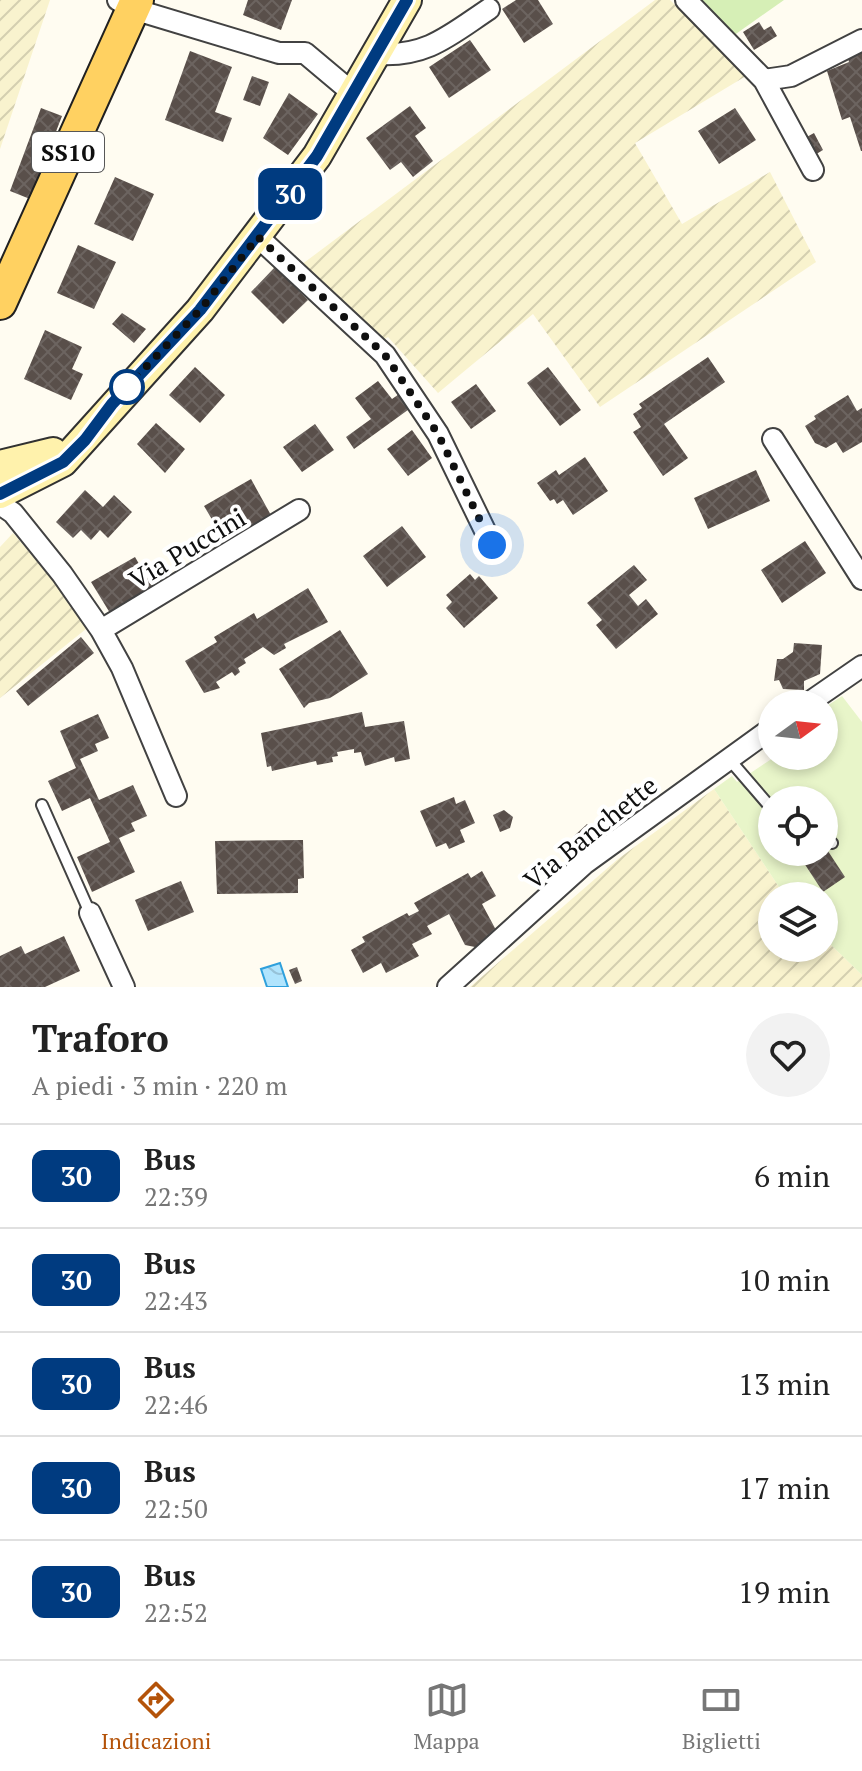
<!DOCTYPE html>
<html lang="it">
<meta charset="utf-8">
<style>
:root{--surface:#fff;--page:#f2f2f2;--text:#222;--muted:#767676;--line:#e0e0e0;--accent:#b45309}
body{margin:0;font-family:"PT Serif",serif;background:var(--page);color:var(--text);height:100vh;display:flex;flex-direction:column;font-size:30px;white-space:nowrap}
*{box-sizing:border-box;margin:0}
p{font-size:26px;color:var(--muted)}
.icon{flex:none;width:44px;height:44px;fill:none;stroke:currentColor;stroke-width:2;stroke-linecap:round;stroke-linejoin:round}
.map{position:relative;height:987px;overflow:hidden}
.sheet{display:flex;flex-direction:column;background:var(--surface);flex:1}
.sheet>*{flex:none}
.badge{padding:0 16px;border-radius:12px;font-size:28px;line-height:52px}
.needle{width:52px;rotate:75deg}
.tools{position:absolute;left:758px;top:690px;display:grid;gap:16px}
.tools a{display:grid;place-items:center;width:80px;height:80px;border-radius:50%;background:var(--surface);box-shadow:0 4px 12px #0003;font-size:40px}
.you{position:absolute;width:40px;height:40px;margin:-20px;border:6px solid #fff;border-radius:50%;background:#1a73e8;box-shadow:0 0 0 12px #1a73e833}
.map>.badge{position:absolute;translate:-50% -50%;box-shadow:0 0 0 4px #fff}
.round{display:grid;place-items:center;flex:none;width:84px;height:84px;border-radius:42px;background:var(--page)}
.headline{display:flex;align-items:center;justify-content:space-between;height:136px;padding:0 32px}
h1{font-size:38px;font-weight:600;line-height:60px}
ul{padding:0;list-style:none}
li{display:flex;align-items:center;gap:24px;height:104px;padding:0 32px;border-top:2px solid var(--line)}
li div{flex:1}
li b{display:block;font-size:30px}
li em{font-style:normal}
li .badge{min-width:88px;font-weight:700;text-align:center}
.tabs{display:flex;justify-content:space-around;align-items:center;height:112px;border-top:2px solid var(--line);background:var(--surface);font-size:22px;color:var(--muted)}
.tabs a{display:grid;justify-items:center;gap:4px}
.tabs .current{color:var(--accent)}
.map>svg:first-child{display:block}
.farmland{fill:url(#farmland-furrows)}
.grass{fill:#d6efb6}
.pitch{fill:#e8f5c9;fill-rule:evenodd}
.water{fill:url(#water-waves);stroke:#2ea0dc;stroke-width:2}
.building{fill:url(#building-cross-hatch)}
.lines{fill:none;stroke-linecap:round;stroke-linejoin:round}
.lane-casing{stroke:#424242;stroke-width:14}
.street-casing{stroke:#424242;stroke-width:24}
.secondary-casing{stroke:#313131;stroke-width:32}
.primary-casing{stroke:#202020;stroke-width:36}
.lane{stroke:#fff;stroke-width:10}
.street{stroke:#fff;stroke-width:20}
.secondary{stroke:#fff2ac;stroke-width:28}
.primary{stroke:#ffd161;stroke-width:32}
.line-casing{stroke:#fff;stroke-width:18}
.line{stroke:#003b80;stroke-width:12}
.walk{stroke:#0f0f0f;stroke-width:8;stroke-dasharray:0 14.4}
.stop-dot{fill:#fff;stroke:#003b80;stroke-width:4}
.labels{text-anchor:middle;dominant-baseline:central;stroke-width:8;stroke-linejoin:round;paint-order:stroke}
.shield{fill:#fff;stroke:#575757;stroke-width:2}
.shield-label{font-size:24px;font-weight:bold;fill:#0f0f0f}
.street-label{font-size:26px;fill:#0f0f0f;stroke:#fff}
</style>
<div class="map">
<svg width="862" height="987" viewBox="0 0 862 987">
<defs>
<pattern id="farmland-furrows" width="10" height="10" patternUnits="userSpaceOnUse" patternTransform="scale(2)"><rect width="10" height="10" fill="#f9f3ce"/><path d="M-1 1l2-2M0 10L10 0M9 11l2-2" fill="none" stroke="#d4cfb0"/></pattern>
<pattern id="water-waves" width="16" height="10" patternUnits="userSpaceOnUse" patternTransform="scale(2)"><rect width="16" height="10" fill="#b0e4fd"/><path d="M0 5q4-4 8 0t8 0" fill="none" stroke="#96c2d8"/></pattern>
<pattern id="building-cross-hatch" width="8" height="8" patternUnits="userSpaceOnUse" patternTransform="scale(2)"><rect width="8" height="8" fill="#594f4a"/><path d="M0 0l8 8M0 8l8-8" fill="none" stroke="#6c6460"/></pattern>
</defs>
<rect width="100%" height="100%" fill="#fffcf1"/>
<path class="farmland" d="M 0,0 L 50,0 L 0,149 Z
M 655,0 L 670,0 L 746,76 L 635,143 L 682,224 L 770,172 L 816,262 L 600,407 L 533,314 L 438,393 L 388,337 L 381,341 L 301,265 Z
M 13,533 L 91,625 L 0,698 L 0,547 Z
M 714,789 L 785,896 L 772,896 L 772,948 L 824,948 L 824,938 L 862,975 L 862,987 L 470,987 L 618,859 Z"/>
<path class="grass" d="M 698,0 L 784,0 L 733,36 Z"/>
<path class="pitch" d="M 842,696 L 862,722 L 862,975 L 824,938 L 824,896 L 785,896 L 714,789 L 732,776 L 737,782 L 776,756 L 824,756 L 824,708 ZM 772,800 L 824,800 L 824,852 L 772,852 Z"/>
<path class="water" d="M 280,963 L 288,987 L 267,987 L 261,969 Z"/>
<path class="building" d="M 248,0 L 292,0 L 281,30 L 243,15 Z
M 516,0 L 538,0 L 553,24 L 524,43 L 502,9 Z
M 759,22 L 764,30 L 771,26 L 777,36 L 754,50 L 743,32 Z
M 470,40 L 491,70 L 449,98 L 429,67 Z
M 862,45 L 862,151 L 861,151 L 850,117 L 842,120 L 827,71 L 849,62 L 846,51 Z
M 190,51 L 232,67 L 215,112 L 232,118 L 223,142 L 165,120 Z
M 252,76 L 269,82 L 260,106 L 243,100 Z
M 289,93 L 318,114 L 288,155 L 263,138 Z
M 410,106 L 426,128 L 415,136 L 433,161 L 413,177 L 401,162 L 390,170 L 366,138 Z
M 41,108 L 62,116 L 30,199 L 10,191 Z
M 735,108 L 756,140 L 719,164 L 698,131 Z
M 814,133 L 823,150 L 813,156 L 803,139 Z
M 115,177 L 154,194 L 133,241 L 94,224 Z
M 78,245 L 116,262 L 94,309 L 57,293 Z
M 275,267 L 308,300 L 283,324 L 251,292 Z
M 122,313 L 146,329 L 134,343 L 112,324 Z
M 45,330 L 82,347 L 72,369 L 83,374 L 71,400 L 24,379 Z
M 708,357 L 725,382 L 664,424 L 688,458 L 663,476 L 633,432 L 641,427 L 633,414 L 642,408 L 639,404 Z
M 195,367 L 225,395 L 200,423 L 169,395 Z
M 548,367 L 581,410 L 560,426 L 527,383 Z
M 378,381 L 392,399 L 402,392 L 412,407 L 354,449 L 346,437 L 371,419 L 355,398 Z
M 476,384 L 496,411 L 471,429 L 451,402 Z
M 848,395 L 857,411 L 862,408 L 862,442 L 843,453 L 836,442 L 826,448 L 815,443 L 805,426 L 816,419 L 814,416 Z
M 156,423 L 185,449 L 165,473 L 137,444 Z
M 315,424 L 334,450 L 302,472 L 283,447 Z
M 412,430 L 432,458 L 408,476 L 387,449 Z
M 585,457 L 608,491 L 573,515 L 563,500 L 557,504 L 554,499 L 550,501 L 537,483 L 556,470 L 559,475 Z
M 756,470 L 770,501 L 708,529 L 694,498 Z
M 251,479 L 272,517 L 226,543 L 204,506 Z
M 85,490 L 103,507 L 114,495 L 132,512 L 108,538 L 100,530 L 91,540 L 81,530 L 73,538 L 56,522 Z
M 402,526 L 426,557 L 387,587 L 363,556 Z
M 805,541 L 826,573 L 782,603 L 761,570 Z
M 135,557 L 153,588 L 110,613 L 91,582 Z
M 634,565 L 647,580 L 629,595 L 638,606 L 646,599 L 658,614 L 616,649 L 596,625 L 602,620 L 587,603 Z
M 470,574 L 475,580 L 479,576 L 498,598 L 464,628 L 446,608 L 452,602 L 446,595 Z
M 308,588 L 328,622 L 284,644 L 286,648 L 274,655 L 263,647 L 244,659 L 246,663 L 238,668 L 240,672 L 235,676 L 232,672 L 216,682 L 220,688 L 204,693 L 185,661 L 217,642 L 214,637 L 254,613 L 257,619 Z
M 340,630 L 368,674 L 330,698 L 309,703 L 304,708 L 279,669 Z
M 81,637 L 94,653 L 28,706 L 16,691 Z
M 794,643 L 822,645 L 820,674 L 804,681 L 804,690 L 783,689 L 779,680 L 774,681 L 777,659 L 783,659 L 793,652 Z
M 362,712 L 365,727 L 404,721 L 410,759 L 395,762 L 394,757 L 365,766 L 361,752 L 354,753 L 354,749 L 337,752 L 338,756 L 332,757 L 333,762 L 317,765 L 316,761 L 272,771 L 271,766 L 267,767 L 261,733 Z
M 98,714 L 109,738 L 95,744 L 98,751 L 80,759 L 99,800 L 133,785 L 147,816 L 131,823 L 135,831 L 119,838 L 135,872 L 92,892 L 77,857 L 110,842 L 90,798 L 62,811 L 48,781 L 76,768 L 60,731 Z
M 454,797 L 456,804 L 465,800 L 475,823 L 460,830 L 465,842 L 449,849 L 446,843 L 436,847 L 420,811 Z
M 504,810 L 513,817 L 510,828 L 500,832 L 493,815 Z
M 587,824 L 594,832 L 580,844 L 574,836 Z
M 303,840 L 304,878 L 298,879 L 298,893 L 217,894 L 215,841 Z
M 824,845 L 845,877 L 823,892 L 802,860 L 814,852 L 824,852 Z
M 482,871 L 496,896 L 482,904 L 496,930 L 480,948 L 465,945 L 449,914 L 427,926 L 432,934 L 412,944 L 419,956 L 386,973 L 381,963 L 363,973 L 351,950 L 365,942 L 362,937 L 407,913 L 409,916 L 419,911 L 414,903 L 468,873 L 471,878 Z
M 181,881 L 194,912 L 148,931 L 135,900 Z
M 64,936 L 80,971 L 45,987 L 0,987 L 0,956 L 21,946 L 25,954 Z
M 297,967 L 302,981 L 295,984 L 289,970 Z"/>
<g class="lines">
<defs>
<path id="lane" d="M 729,759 L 772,809
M 42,805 L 90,913
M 824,840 L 832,843"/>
<path id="street" d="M 118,0 L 133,9 L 279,53 L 305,53 L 355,95
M 686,0 L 764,80 L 791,76 L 862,40
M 378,54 C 427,57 450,35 489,9
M 764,80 L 813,170
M 258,237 L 385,355 L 438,434 L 492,545
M 773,439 L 862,579
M 0,504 L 13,513 L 62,574 L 101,630 L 122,668 L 176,796
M 101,630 L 299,510
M 807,704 L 862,666
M 90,913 L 124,987
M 448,987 L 584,864 L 772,728"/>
<path id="secondary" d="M 0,465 L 53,452
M 0,494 L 63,462 L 200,310 L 317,156 L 407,0"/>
<path id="primary" d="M 0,303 L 137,0"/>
</defs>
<use href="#lane" class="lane-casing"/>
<use href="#street" class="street-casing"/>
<use href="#secondary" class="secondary-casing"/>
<use href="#primary" class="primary-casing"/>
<use href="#lane" class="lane"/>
<use href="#street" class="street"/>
<use href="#secondary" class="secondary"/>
<use href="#primary" class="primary"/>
</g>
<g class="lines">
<defs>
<path id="line" d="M 0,494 L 63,462 L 85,440 L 112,404 L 200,310 L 317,156 L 407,0"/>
</defs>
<use href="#line" class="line-casing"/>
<use href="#line" class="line"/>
<path class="walk" d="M 127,387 L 200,310 L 258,237 L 385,355 L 438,434 L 492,545"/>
</g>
<circle class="stop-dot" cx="127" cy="387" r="16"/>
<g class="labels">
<rect class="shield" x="32" y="132" width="72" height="40" rx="6"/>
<g class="shield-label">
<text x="68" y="152">SS10</text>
</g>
<g class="street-label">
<text transform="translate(187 548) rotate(-31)">Via Puccini</text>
<text transform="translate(590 832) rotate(-39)">Via Banchette</text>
</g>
</g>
</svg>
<div class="tools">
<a><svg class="needle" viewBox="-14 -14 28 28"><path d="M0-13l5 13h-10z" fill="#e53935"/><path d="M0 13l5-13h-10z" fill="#767676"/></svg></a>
<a><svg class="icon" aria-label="locate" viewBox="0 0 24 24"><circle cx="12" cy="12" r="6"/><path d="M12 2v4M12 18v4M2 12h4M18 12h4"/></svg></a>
<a><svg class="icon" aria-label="layers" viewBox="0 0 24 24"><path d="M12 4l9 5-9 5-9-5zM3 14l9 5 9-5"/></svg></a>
</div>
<div class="you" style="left:492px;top:545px"></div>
<b class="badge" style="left:290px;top:194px;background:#003b80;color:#fff">30</b>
</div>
<section class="sheet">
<div class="headline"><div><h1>Traforo</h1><p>A piedi · 3 min · 220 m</p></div><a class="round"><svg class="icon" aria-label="heart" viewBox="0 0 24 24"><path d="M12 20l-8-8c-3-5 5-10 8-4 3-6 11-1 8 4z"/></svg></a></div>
<ul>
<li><span class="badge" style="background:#003b80;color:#fff">30</span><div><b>Bus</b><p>22:39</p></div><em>6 min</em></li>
<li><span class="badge" style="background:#003b80;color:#fff">30</span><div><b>Bus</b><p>22:43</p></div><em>10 min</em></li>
<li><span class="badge" style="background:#003b80;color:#fff">30</span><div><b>Bus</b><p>22:46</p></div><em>13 min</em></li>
<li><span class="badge" style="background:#003b80;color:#fff">30</span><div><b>Bus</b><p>22:50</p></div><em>17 min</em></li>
<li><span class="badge" style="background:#003b80;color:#fff">30</span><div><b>Bus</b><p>22:52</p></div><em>19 min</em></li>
</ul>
</section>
<nav class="tabs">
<a class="current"><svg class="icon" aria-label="directions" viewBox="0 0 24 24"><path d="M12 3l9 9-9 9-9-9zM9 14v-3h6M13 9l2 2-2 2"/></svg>Indicazioni</a>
<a><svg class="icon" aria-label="map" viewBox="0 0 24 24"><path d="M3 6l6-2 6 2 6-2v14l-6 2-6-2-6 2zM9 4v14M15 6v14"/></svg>Mappa</a>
<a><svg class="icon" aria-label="tickets" viewBox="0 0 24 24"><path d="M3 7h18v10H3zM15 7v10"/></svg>Biglietti</a>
</nav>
